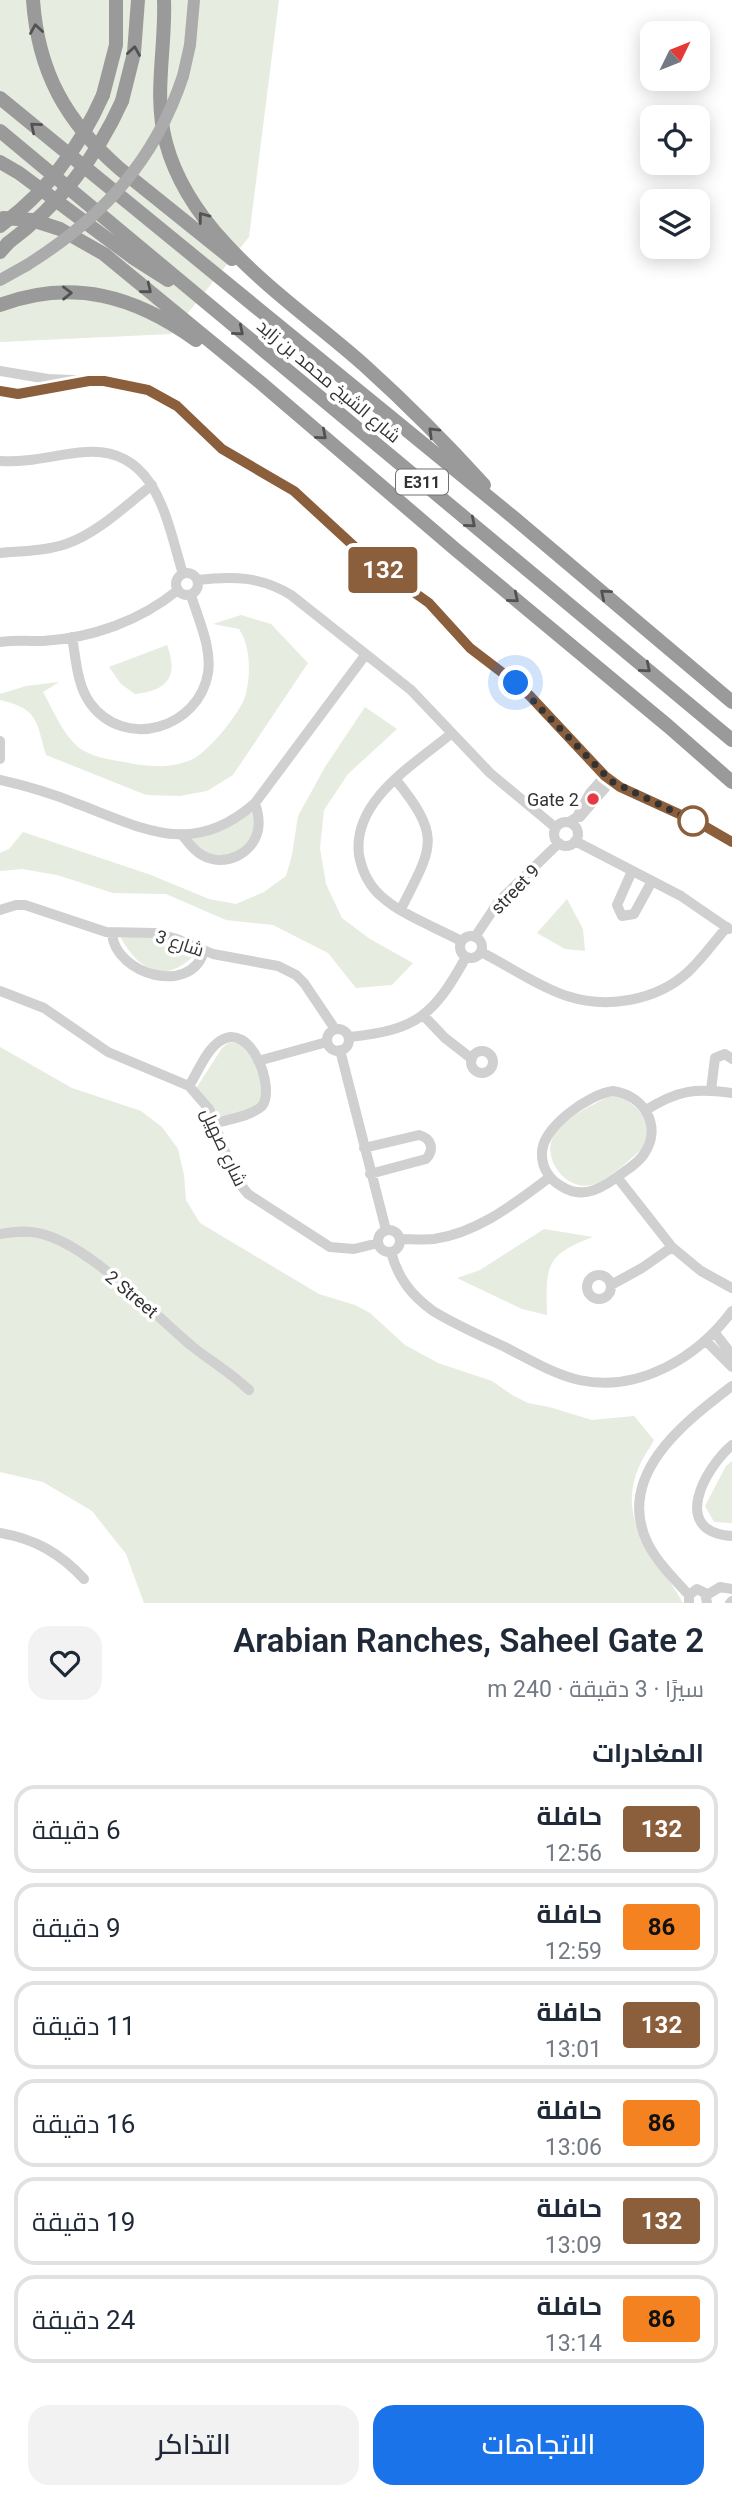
<!DOCTYPE html>
<html lang="ar">
<meta charset="utf-8">
<style>
:root{--surface:#fff;--page:#f2f2f3;--text:#1f2937;--muted:#747a83;--line:#e0e1e3;--accent:#1a73e8}
body{margin:0;font-family:Roboto,Cairo,sans-serif;background:var(--page);color:var(--text);direction:rtl;height:100vh;display:flex;flex-direction:column;font-size:26px;white-space:nowrap}
*{box-sizing:border-box;margin:0}
p{font-size:23px;color:var(--muted)}
.icon{flex:none;width:38px;height:38px;fill:none;stroke:currentColor;stroke-width:2;stroke-linecap:round;stroke-linejoin:round}
.map{position:relative;height:1603px;overflow:hidden;direction:ltr}
.panel{display:flex;flex-direction:column;background:var(--surface);flex:1}
.panel>*{flex:none}
.badge{padding:0 14px;border-radius:5px;font-size:24px;line-height:46px}
.needle{width:46px;rotate:47deg}
.tools{position:absolute;left:640px;top:21px;display:grid;gap:14px}
.tools a{display:grid;place-items:center;width:70px;height:70px;border-radius:14px;background:var(--surface);box-shadow:0 4px 18px #0003;font-size:35px}
.you{position:absolute;width:35px;height:35px;margin:-18px;border:5px solid #fff;border-radius:50%;background:#1a73e8;box-shadow:0 0 0 10px #1a73e833}
.map>.badge{position:absolute;translate:-50% -50%;box-shadow:0 0 0 4px #fff}
h2{padding:0 28px;font-size:26px;line-height:63px}
.round{display:grid;place-items:center;flex:none;width:74px;height:74px;border-radius:21px;background:var(--page)}
.headline{display:flex;align-items:center;justify-content:space-between;height:119px;padding:0 28px}
h1{font-size:33px;font-weight:600;line-height:52px}
.primary-button{display:flex;gap:14px;margin-top:auto;padding:14px 28px}
.primary-button a{flex:1;height:80px;border-radius:21px;background:var(--accent);color:#fff;font-size:28px;font-weight:600;line-height:80px;text-align:center}
.primary-button a+a{background:var(--page);color:var(--text)}
ul{padding:0;list-style:none}
li{display:flex;align-items:center;gap:21px;height:88px;margin:0 14px 10px;padding:0 14px;border:4px solid var(--line);border-radius:21px}
li div{flex:1}
li b{display:block;font-size:26px}
li em{font-style:normal}
li .badge{min-width:77px;font-weight:700;text-align:center}
.map>svg:first-child{display:block}
.green{fill:#e6ecdf}
.lines{fill:none;stroke-linecap:round;stroke-linejoin:round}
.minor{stroke:#d0d0d0;stroke-width:10}
.major{stroke:#ababab;stroke-width:12}
.highway{stroke:#9a9a9a;stroke-width:14}
.major-bridge{stroke:#ababab;stroke-width:12}
.highway-bridge{stroke:#9a9a9a;stroke-width:14}
.oneway{stroke:#525252}
.line-casing{stroke:#fff;stroke-width:16}
.line{stroke:#8b5e3c;stroke-width:10}
.walk{stroke:#333;stroke-width:7;stroke-dasharray:0 12.6}
.poi-dot{fill:#e63946;stroke:#fff;stroke-width:2.5}
.stop-dot{fill:#fff;stroke:#8b5e3c;stroke-width:3.5}
.labels{text-anchor:middle;dominant-baseline:central;stroke-width:7;stroke-linejoin:round;paint-order:stroke}
.shield{fill:#fff;stroke:#707070;stroke-width:2}
.shield-label{font-size:16px;font-weight:bold;fill:#333}
.street-label{font-size:18px;fill:#333;stroke:#fff}
.poi-label{font-size:18px;fill:#333;stroke:#fff;text-anchor:end}
</style>
<div class="map">
<svg width="732" height="1603" viewBox="0 0 732 1603">
<rect width="100%" height="100%" fill="#fff"/>
<path class="green" d="M 0,0 L 279,0 L 249,237 L 171,334 L 0,342 Z
M 241,615 L 271,624 L 308,663 L 233,775 L 207,791 L 180,796 L 146,795 L 46,755 C 36,721 39,709 0,700 L 0,694 L 26,686 L 59,682 L 43,692 C 53,710 62,733 78,747 C 89,756 110,760 124,762 C 148,767 170,769 193,759 C 209,751 239,714 245,697 C 251,677 251,646 239,629 L 213,624 Z
M 167,645 C 179,677 167,691 135,694 L 121,684 L 109,667 Z
M 365,707 L 397,729 L 348,774 L 324,810 L 320,848 L 326,884 L 342,918 L 370,939 L 413,963 L 392,985 L 356,988 L 328,953 L 273,925 L 226,920 L 166,894 L 113,893 L 57,875 L 22,869 L 0,871 L 0,853 L 9,849 L 23,832 L 151,875 L 209,899 L 236,904 L 264,892 L 286,876 L 292,855 L 298,816 L 325,767 Z
M 253,812 C 254,817 257,823 256,828 C 254,848 230,862 210,856 C 201,854 195,846 190,838 L 203,837 Z
M 567,899 L 583,929 L 585,951 L 565,949 L 537,933 Z
M 120,936 L 158,936 L 197,952 C 167,986 139,972 120,936 Z
M 240,1042 C 252,1053 271,1088 259,1103 C 252,1113 230,1118 219,1123 L 195,1090 L 222,1048 L 228,1043 Z
M 0,1047 L 72,1088 L 141,1111 L 162,1127 L 178,1149 L 184,1175 L 186,1200 L 200,1223 L 319,1294 L 355,1305 L 370,1313 L 405,1345 L 438,1363 L 492,1381 L 512,1395 L 528,1403 L 549,1407 L 592,1420 L 634,1416 L 654,1440 C 649,1449 642,1459 638,1469 C 616,1526 658,1558 683,1603 L 144,1603 L 126,1554 L 92,1511 L 43,1482 L 0,1472 Z
M 614,1096 C 638,1102 655,1123 643,1148 C 629,1160 612,1177 595,1184 C 568,1194 540,1159 554,1135 C 565,1117 590,1107 607,1097 Z
M 544,1229 L 593,1237 C 544,1255 546,1267 547,1315 L 522,1309 L 457,1278 L 480,1270 Z
M 732,1461 L 732,1523 L 714,1522 L 705,1506 L 726,1466 Z"/>
<g class="lines">
<path class="minor" d="M 0,371 L 48,379 L 119,382 L 148,390 L 177,406 L 222,448 L 294,491 L 370,560 L 429,603 L 470,648 L 516,683 L 531,697 L 611,781 L 701,824 L 732,842
M 0,391 L 18,394 L 68,384
M 0,461 C 33,463 55,454 86,452 C 157,447 167,522 183,574
M 0,553 C 22,551 45,551 66,544 C 98,533 125,506 152,485
M176 584a11 11 0 1 1 22 0a11 11 0 1 1-22 0Z
M 197,580 C 232,576 260,576 291,595 L 411,690 L 490,773 L 556,828
M 72,637 C 76,659 77,685 90,703 C 125,751 199,728 208,673 C 212,647 198,619 191,595
M 0,642 C 14,640 29,641 43,641 C 92,638 140,621 178,590
M 452,733 C 415,764 352,800 359,855 C 362,871 369,886 382,897 C 402,915 437,928 461,941
M 0,741 L 0,759
M 0,780 C 27,786 53,794 78,804 C 145,829 193,858 255,803 L 366,654
M 396,780 C 443,838 432,847 401,909
M 580,817 L 611,781
M 569,822 L 577,817 L 590,793 L 605,776
M554 834a12 12 0 1 1 24 0a12 12 0 1 1-24 0Z
M 183,836 C 188,842 194,851 202,855 C 224,868 253,854 258,830 C 260,820 258,812 255,803
M 575,841 L 681,896 L 729,929
M 632,871 L 617,905 L 622,916 L 634,914 L 652,881
M 0,910 L 16,905 L 25,905 L 106,932 L 155,933 L 177,939 L 213,954 L 278,966 L 296,975 L 304,983 L 335,1029
M 112,934 C 116,975 191,996 204,951
M460 947a11 11 0 1 1 22 0a11 11 0 1 1-22 0Z
M 475,937 L 499,901 L 559,843
M 481,952 C 509,966 537,986 567,996 C 607,1009 656,1001 688,972 C 702,959 714,942 727,927
M 0,991 L 44,1008 L 108,1052 L 189,1086 L 209,1109 L 235,1178 L 248,1194 L 330,1247 L 354,1249 L 378,1243
M 423,1015 L 445,1038 L 472,1059
M327 1040a11 11 0 1 1 22 0a11 11 0 1 1-22 0Z
M 349,1037 C 416,1030 433,1017 466,957
M 340,1050 L 386,1230
M471 1062a11 11 0 1 1 22 0a11 11 0 1 1-22 0Z
M 258,1061 L 327,1042
M 189,1086 C 198,1072 206,1050 220,1041 C 251,1020 276,1089 262,1106 C 252,1116 229,1119 216,1123
M 711,1090 L 715,1058 L 725,1054 L 732,1059
M 613,1091 C 644,1095 663,1127 644,1154 C 639,1162 631,1167 624,1172 C 604,1187 584,1201 561,1186 C 550,1180 542,1168 542,1155 C 540,1128 589,1094 613,1091 Z
M 646,1110 C 678,1090 695,1088 732,1093
M 364,1148 L 419,1135 C 431,1138 435,1149 426,1159 L 370,1174
M 617,1177 L 672,1247 L 701,1271 L 732,1288
M378 1241a11 11 0 1 1 22 0a11 11 0 1 1-22 0Z
M 0,1234 C 12,1232 25,1230 38,1233 C 88,1243 153,1314 193,1347 C 212,1362 231,1373 249,1390
M 400,1239 C 411,1239 423,1240 434,1239 C 478,1233 515,1203 550,1177
M 391,1252 C 398,1278 411,1295 433,1311 C 456,1325 481,1336 505,1347 C 529,1359 553,1374 579,1380 C 639,1393 698,1357 732,1311
M587 1287a12 12 0 1 1 24 0a12 12 0 1 1-24 0Z
M 611,1285 L 642,1268 L 672,1247
M 715,1333 L 732,1355
M 706,1341 L 732,1367
M 732,1445 C 704,1469 670,1532 732,1536
M 0,1533 C 35,1539 60,1553 84,1579
M 689,1595 C 674,1579 658,1563 648,1544 C 614,1475 685,1422 732,1386
M 707,1595 L 720,1587 L 732,1589
M 689,1603 L 689,1595 L 697,1589 L 705,1593 L 707,1603
M 730,1603 L 732,1601"/>
<path class="major" d="M 183,76 L 190,45 L 194,0
M 0,280 L 27,265"/>
<path class="highway" d="M 33,0 C 38,72 66,122 120,169 L 232,259
M 164,0 C 166,48 153,95 166,143 C 192,240 292,301 364,365 C 406,403 446,443 484,485
M 103,95 L 116,45 L 116,0
M 0,98 L 513,517 L 732,702
M 122,101 L 134,53 L 138,0
M 0,131 L 732,740
M 0,162 L 19,173 L 132,257 L 168,280
M 3,218 L 32,220 L 60,229 L 104,254 L 261,383 L 455,549 L 668,726 L 732,782
M 0,252 L 8,243
M 0,305 C 73,278 135,296 196,340"/>
<path class="major-bridge" d="M 27,265 C 102,218 155,161 183,76"/>
<path class="highway-bridge" d="M 0,226 C 47,192 80,147 103,95
M 8,243 C 59,205 96,159 122,101"/>
</g>
<defs><path id="oneway-chevron" d="M-2-3.5L2.5 0L-2 3.5" fill="none" stroke-width="1.6" stroke-linecap="round" stroke-linejoin="round" transform="scale(1.75)"/></defs>
<g class="oneway">
<use href="#oneway-chevron" transform="translate(36 29) rotate(-99)"/>
<use href="#oneway-chevron" transform="translate(134 51) rotate(-81)"/>
<use href="#oneway-chevron" transform="translate(35 127) rotate(-140)"/>
<use href="#oneway-chevron" transform="translate(203 217) rotate(-127)"/>
<use href="#oneway-chevron" transform="translate(147 289) rotate(39)"/>
<use href="#oneway-chevron" transform="translate(67 293) rotate(-1)"/>
<use href="#oneway-chevron" transform="translate(239 331) rotate(40)"/>
<use href="#oneway-chevron" transform="translate(433 432) rotate(-136)"/>
<use href="#oneway-chevron" transform="translate(322 435) rotate(41)"/>
<use href="#oneway-chevron" transform="translate(471 523) rotate(40)"/>
<use href="#oneway-chevron" transform="translate(605 594) rotate(-140)"/>
<use href="#oneway-chevron" transform="translate(514 598) rotate(40)"/>
<use href="#oneway-chevron" transform="translate(646 668) rotate(40)"/>
</g>
<g class="lines">
<defs>
<path id="line" d="M 0,391 L 18,394 L 89,381 L 104,381 L 148,390 L 177,406 L 222,449 L 294,491 L 370,561 L 429,603 L 470,648 L 516,683 L 530,696 L 605,776 L 620,787 L 701,824 L 732,842"/>
</defs>
<use href="#line" class="line-casing"/>
<use href="#line" class="line"/>
<path class="walk" d="M 516,683 L 611,781 L 693,821"/>
</g>
<circle class="poi-dot" cx="593" cy="799" r="7"/>
<circle class="stop-dot" cx="693" cy="821" r="14"/>
<g class="labels">
<rect class="shield" x="396" y="469.5" width="52" height="25" rx="5"/>
<g class="shield-label">
<text x="422" y="482">E311</text>
</g>
<g class="street-label">
<text transform="translate(329 381) rotate(40)">شارع الشيخ محمد بن زايد</text>
<text transform="translate(515 889) rotate(-46)">street 9</text>
<text transform="translate(180 943) rotate(18)">3 شارع</text>
<text transform="translate(224 1147) rotate(65)">شارع صهيل</text>
<text transform="translate(132 1294) rotate(40)">2 Street</text>
</g>
<g class="poi-label">
<text x="579" y="799">Gate 2</text>
</g>
</g>
</svg>
<div class="tools">
<a><svg class="needle" viewBox="-14 -14 28 28"><path d="M0-13l5 13h-10z" fill="#e53935"/><path d="M0 13l5-13h-10z" fill="#747a83"/></svg></a>
<a><svg class="icon" aria-label="locate" viewBox="0 0 24 24"><circle cx="12" cy="12" r="6"/><path d="M12 2v4M12 18v4M2 12h4M18 12h4"/></svg></a>
<a><svg class="icon" aria-label="layers" viewBox="0 0 24 24"><path d="M12 4l9 5-9 5-9-5zM3 14l9 5 9-5"/></svg></a>
</div>
<div class="you" style="left:516px;top:683px"></div>
<b class="badge" style="left:383px;top:570px;background:#8b5e3c;color:#fff">132</b>
</div>
<section class="panel">
<div class="headline"><div><h1>Arabian Ranches, Saheel Gate 2</h1><p>سيرًا · 3 دقيقة · 240 m</p></div><a class="round"><svg class="icon" aria-label="heart" viewBox="0 0 24 24"><path d="M12 20l-8-8c-3-5 5-10 8-4 3-6 11-1 8 4z"/></svg></a></div>
<h2>المغادرات</h2>
<ul>
<li><span class="badge" style="background:#8b5e3c;color:#fff">132</span><div><b>حافلة</b><p>12:56</p></div><em>6 دقيقة</em></li>
<li><span class="badge" style="background:#f58220;color:#111">86</span><div><b>حافلة</b><p>12:59</p></div><em>9 دقيقة</em></li>
<li><span class="badge" style="background:#8b5e3c;color:#fff">132</span><div><b>حافلة</b><p>13:01</p></div><em>11 دقيقة</em></li>
<li><span class="badge" style="background:#f58220;color:#111">86</span><div><b>حافلة</b><p>13:06</p></div><em>16 دقيقة</em></li>
<li><span class="badge" style="background:#8b5e3c;color:#fff">132</span><div><b>حافلة</b><p>13:09</p></div><em>19 دقيقة</em></li>
<li><span class="badge" style="background:#f58220;color:#111">86</span><div><b>حافلة</b><p>13:14</p></div><em>24 دقيقة</em></li>
</ul>
<div class="primary-button"><a>الاتجاهات</a><a>التذاكر</a></div>
</section>
